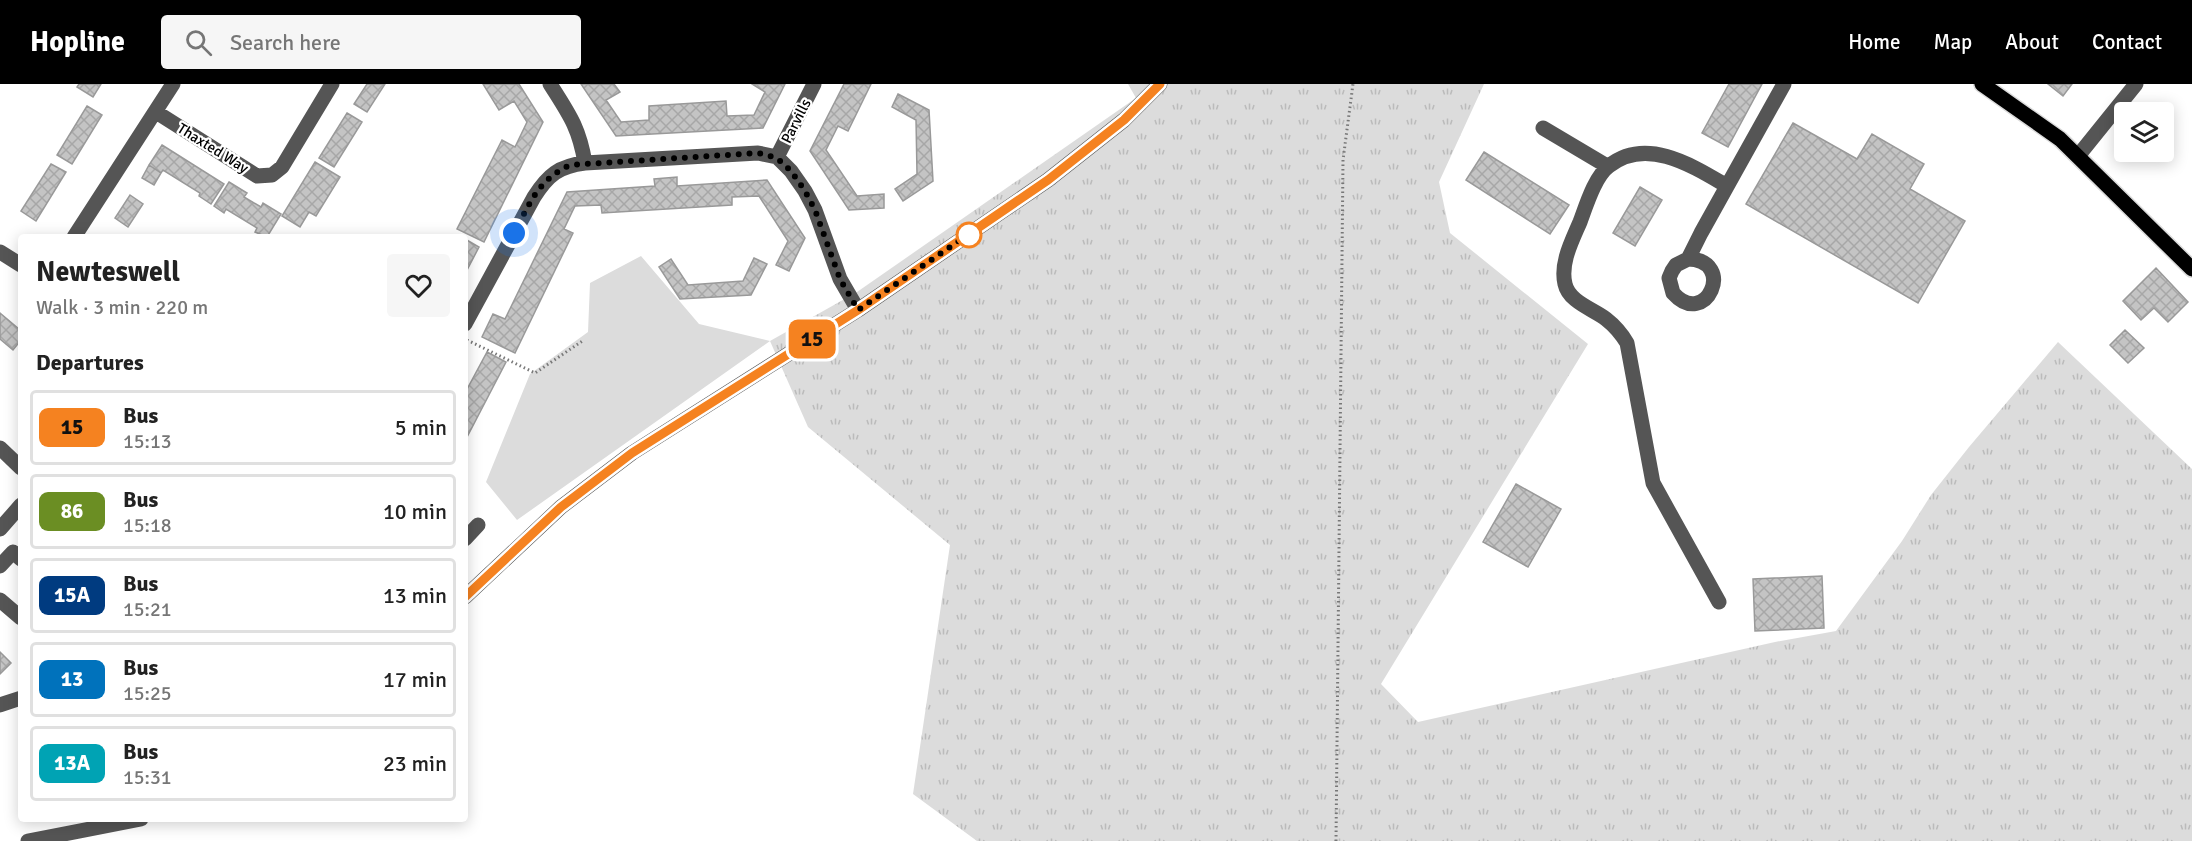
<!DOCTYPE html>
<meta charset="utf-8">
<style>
:root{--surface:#fff;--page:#f6f6f6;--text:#222;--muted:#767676;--line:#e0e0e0;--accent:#000}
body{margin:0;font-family:Signika,sans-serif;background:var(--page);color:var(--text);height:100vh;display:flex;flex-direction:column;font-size:22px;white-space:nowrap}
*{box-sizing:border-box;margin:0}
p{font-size:20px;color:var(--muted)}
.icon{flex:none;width:33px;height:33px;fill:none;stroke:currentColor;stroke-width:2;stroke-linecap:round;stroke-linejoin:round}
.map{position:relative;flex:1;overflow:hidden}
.side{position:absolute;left:18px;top:150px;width:450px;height:588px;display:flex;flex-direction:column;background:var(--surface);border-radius:6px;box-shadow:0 3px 15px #0003}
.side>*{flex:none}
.badge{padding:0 12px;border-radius:9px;font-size:21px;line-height:39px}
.fabs{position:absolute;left:2114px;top:18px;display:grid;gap:12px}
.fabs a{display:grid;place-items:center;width:60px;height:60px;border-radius:6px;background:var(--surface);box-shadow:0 3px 15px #0003;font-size:30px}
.you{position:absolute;width:30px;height:30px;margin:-15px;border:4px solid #fff;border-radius:50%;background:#1a73e8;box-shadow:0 0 0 9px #1a73e833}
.map>.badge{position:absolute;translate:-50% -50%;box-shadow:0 0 0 3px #fff}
h2{padding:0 18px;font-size:22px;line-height:54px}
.round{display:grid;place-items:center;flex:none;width:63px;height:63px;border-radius:6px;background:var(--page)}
.headline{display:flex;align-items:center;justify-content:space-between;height:102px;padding:0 18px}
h1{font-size:28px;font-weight:700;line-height:45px}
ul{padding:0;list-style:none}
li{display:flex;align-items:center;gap:18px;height:75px;margin:0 12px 9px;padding:0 6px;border:3px solid var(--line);border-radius:6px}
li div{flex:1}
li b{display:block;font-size:22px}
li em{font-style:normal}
li .badge{min-width:66px;font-weight:700;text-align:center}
header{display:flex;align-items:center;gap:36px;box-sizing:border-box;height:84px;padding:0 30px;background:var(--accent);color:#fff}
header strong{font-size:28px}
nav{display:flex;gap:33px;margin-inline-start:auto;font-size:21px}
.search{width:420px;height:54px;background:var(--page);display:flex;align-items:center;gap:15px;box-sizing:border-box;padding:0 21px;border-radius:6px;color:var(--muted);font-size:22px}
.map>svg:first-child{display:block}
.grass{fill:url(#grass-tufts)}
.park{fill:#dcdcdc}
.building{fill:url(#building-cross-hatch);stroke:#999;stroke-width:1.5}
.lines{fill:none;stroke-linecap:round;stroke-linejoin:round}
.major-casing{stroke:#dbdbdb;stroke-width:18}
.path{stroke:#777;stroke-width:3;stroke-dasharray:1.5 3;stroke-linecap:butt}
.minor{stroke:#555;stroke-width:15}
.major{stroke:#000;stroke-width:15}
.line-casing{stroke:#fff;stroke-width:14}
.line{stroke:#f58220;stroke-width:9}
.walk{stroke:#000;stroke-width:6;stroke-dasharray:0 10.8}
.stop-dot{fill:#fff;stroke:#f58220;stroke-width:3}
.labels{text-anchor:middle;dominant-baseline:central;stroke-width:4.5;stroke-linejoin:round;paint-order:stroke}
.street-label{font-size:15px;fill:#000;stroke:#fff}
</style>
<header>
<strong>Hopline</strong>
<div class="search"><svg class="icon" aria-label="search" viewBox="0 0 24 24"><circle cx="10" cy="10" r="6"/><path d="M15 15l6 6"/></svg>Search here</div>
<nav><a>Home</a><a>Map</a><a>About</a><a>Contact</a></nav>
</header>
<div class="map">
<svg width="2192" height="757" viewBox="0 0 2192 757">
<defs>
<pattern id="grass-tufts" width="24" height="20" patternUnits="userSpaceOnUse" patternTransform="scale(1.5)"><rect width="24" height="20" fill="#dcdcdc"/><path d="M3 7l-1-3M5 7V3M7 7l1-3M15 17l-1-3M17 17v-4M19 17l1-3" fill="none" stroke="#bbb"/></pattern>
<pattern id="building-cross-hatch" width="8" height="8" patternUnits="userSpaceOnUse" patternTransform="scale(1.5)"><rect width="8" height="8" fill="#c4c4c4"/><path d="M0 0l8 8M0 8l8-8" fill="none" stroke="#a7a7a7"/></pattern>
</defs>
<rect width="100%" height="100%" fill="#fff"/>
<path class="grass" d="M 1128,0 L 1484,0 L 1439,98 L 1450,149 L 1588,260 L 1381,600 L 1418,638 L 1775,558 L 1836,547 L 1902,457 L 1931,411 L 1969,363 L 2058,258 L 2192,385 L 2192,757 L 977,757 L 913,710 L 950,461 L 808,343 L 770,257 L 857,208 L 1136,14 Z"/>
<path class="park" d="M 641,172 L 699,240 L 770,257 L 517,436 L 486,398 L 530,290 L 588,248 L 590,199 Z"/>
<path class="building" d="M 79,0 L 101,0 L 93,13 L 77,3 Z
M 367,0 L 385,0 L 367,28 L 354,20 Z
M 483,0 L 519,0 L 543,38 L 484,158 L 457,145 L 502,56 L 515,63 L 527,38 L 514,17 L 499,26 Z
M 581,0 L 614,0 L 620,8 L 606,16 L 621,38 L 649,36 L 649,22 L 726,17 L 727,32 L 754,31 L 765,8 L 752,0 L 785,0 L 763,44 L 616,52 Z
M 844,0 L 871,0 L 848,47 L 838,42 L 826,66 L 857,112 L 884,110 L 884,124 L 849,126 L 810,67 Z
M 1729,0 L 1762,0 L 1728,63 L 1702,49 Z
M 2048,0 L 2072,0 L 2063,12 Z
M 898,10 L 929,26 L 933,97 L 903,117 L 895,105 L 917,90 L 916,36 L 892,23 Z
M 87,22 L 102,31 L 72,80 L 57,71 Z
M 347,29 L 362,38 L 334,83 L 319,74 Z
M 1793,39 L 1857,75 L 1872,50 L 1924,80 L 1910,105 L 1965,137 L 1918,219 L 1746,120 Z
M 162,61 L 224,100 L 211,120 L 199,112 L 200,109 L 163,86 L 161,89 L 149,81 Z
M 1484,68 L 1569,121 L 1550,150 L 1466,96 Z
M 315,78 L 340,93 L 316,132 L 309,128 L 300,143 L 282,132 Z
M 51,80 L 66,88 L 36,137 L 21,127 Z
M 149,81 L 161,89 L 154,101 L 142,94 Z
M 677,93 L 677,102 L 767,96 L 805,154 L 789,187 L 776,181 L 788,157 L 759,112 L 732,113 L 732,121 L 602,129 L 601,121 L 575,122 L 564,145 L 573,149 L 515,269 L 482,253 L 493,230 L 505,235 L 567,108 L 655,102 L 654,95 Z
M 229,98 L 247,109 L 244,113 L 261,123 L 263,119 L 281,130 L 267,153 L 255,148 L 257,144 L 226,125 L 224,129 L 214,122 Z
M 1640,103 L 1662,116 L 1635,162 L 1613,149 Z
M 130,111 L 143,120 L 128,143 L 115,134 Z
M 465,155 L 479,163 L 465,190 Z
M 754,174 L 767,180 L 751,211 L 680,215 L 659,183 L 671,175 L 688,201 L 743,197 Z
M 2156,184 L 2188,218 L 2168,238 L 2154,224 L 2141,236 L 2123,217 Z
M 0,229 L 19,245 L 21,243 L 21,256 L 13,266 L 0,255 Z
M 2125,246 L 2144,264 L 2128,279 L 2110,261 Z
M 487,268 L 506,278 L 465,357 L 465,309 Z
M 1516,400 L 1561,425 L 1528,483 L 1483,458 Z
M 1822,492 L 1824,544 L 1755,547 L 1753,495 Z
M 0,568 L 11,579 L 0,590 Z"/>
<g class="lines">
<defs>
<path id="major" d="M 1982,0 L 2060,55 L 2192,185"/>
</defs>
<use href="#major" class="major-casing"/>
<path class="path" d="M 467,256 L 535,289 L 584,256
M 1336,757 L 1343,76 L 1353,0"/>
<path class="minor" d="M 550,0 C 569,30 579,43 585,79
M 156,28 L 257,92 L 272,91 L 282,83 L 332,0
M 1543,44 L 1607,82
M 2078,72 L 2136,0
M 777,73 L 814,0
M 74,153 L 173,0
M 0,168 L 21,181
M 1688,175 C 1737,176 1706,246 1673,209 L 1669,194 L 1672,187 L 1676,181 L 1688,175 L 1701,149 L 1784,0
M 465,240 L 534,113 C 548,91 559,82 585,79 L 758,69 L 777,73 L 791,87 L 805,107 L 815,126 L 840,195 L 858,226
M 0,364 L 21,384
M 0,445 L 21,421
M 465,455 L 478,441
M 0,482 L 13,468 L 21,475
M 465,513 L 561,423 L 632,369 L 858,226 L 1048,96 L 1124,36 L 1160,0
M 0,516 L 21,534
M 1719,518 L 1653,399 L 1627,259 C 1621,249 1615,242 1606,235 C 1593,225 1569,218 1565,200 C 1560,179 1572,157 1580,138 C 1586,122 1595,92 1609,82 C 1646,52 1693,82 1727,102
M 0,621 L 21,614
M 28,757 L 141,735"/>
<use href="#major" class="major"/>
</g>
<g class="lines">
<defs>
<path id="line" d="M 465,513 L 561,423 L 632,369 L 858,226 L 1048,96 L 1124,36 L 1160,0"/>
</defs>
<use href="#line" class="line-casing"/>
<use href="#line" class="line"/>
<path class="walk" d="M 514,149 C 530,119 538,96 570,81 L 758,69 L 777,74 L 791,87 L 805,107 L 815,126 L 840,195 L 858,226 L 972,148 L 969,151"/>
</g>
<circle class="stop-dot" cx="969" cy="151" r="12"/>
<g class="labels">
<g class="street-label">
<text transform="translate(796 37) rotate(-63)">Parvills</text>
<text transform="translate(213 64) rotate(32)">Thaxted Way</text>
</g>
</g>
</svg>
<div class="fabs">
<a><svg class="icon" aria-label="layers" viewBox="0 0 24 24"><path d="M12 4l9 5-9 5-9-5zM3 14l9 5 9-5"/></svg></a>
</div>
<div class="you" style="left:514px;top:149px"></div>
<b class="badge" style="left:812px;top:255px;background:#f58220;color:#111">15</b>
<section class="side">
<div class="headline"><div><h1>Newteswell</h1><p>Walk · 3 min · 220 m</p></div><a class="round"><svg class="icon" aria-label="heart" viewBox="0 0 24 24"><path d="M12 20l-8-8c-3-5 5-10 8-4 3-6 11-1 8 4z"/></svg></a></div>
<h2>Departures</h2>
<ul>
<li><span class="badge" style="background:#f58220;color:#111">15</span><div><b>Bus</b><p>15:13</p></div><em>5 min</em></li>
<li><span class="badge" style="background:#6b8e23;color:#fff">86</span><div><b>Bus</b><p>15:18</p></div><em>10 min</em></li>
<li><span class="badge" style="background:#003b80;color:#fff">15A</span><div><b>Bus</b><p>15:21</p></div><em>13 min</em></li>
<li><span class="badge" style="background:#0072bc;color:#fff">13</span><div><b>Bus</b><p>15:25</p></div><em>17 min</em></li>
<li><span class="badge" style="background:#00a3b4;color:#fff">13A</span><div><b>Bus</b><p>15:31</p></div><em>23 min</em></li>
</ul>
</section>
</div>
